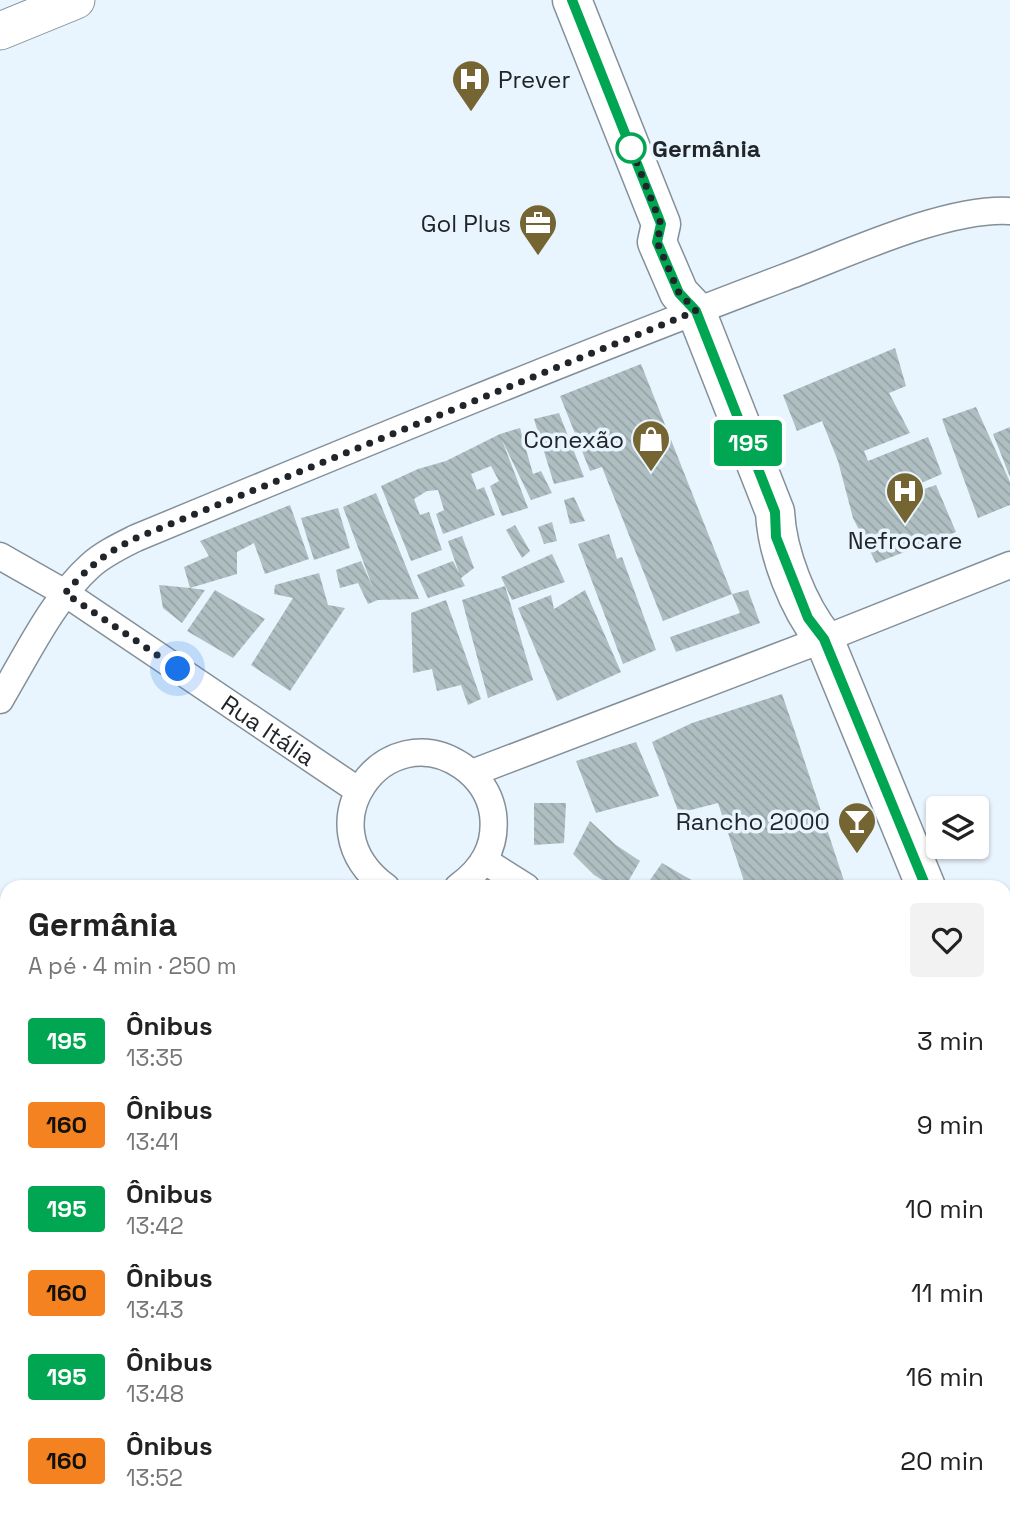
<!DOCTYPE html>
<html lang="pt">
<meta charset="utf-8">
<style>
:root{--surface:#fff;--page:#f2f2f2;--text:#222;--muted:#767676}
body{margin:0;font-family:"Space Grotesk",sans-serif;background:var(--page);color:var(--text);height:100vh;display:flex;flex-direction:column;font-size:26px;white-space:nowrap}
*{box-sizing:border-box;margin:0}
p{font-size:23px;color:var(--muted)}
.icon{flex:none;width:38px;height:38px;fill:none;stroke:currentColor;stroke-width:2;stroke-linecap:round;stroke-linejoin:round}
.map{position:relative;flex:1;overflow:hidden}
.drawer{position:absolute;left:0px;top:880px;width:1012px;height:639px;display:flex;flex-direction:column;background:var(--surface);border-radius:21px 21px 0 0;box-shadow:0 2px 5px #0004}
.drawer>*{flex:none}
.badge{padding:0 14px;border-radius:5px;font-size:24px;line-height:46px}
.controls{position:absolute;left:926px;top:796px;display:grid;gap:14px}
.controls a{display:grid;place-items:center;width:63px;height:63px;border-radius:7px;background:var(--surface);box-shadow:0 2px 5px #0004;font-size:35px}
.you{position:absolute;width:35px;height:35px;margin:-18px;border:5px solid #fff;border-radius:50%;background:#1a73e8;box-shadow:0 0 0 10px #1a73e833}
.map>.badge{position:absolute;translate:-50% -50%;box-shadow:0 0 0 4px #fff}
.round{display:grid;place-items:center;flex:none;width:74px;height:74px;border-radius:7px;background:var(--page)}
.overview{display:flex;align-items:center;justify-content:space-between;height:119px;padding:0 28px}
h1{font-size:33px;font-weight:700;line-height:52px}
ul{padding:0;list-style:none}
li{display:flex;align-items:center;gap:21px;height:84px;padding:0 28px}
li div{flex:1}
li b{display:block;font-size:26px}
li em{font-style:normal}
li .badge{min-width:77px;font-weight:700;text-align:center}
.map>svg:first-child{display:block}
.building{fill:url(#building-back-hatch)}
.lines{fill:none;stroke-linecap:round;stroke-linejoin:round}
.street-casing{stroke:#849098;stroke-width:29}
.secondary-casing{stroke:#849098;stroke-width:39}
.primary-casing{stroke:#849098;stroke-width:41}
.street{stroke:#fff;stroke-width:26}
.secondary{stroke:#fff;stroke-width:37}
.primary{stroke:#fff;stroke-width:38}
.line-casing{stroke:#fff;stroke-width:16}
.line{stroke:#00a651;stroke-width:10}
.walk{stroke:#212529;stroke-width:7;stroke-dasharray:0 12.6}
.stop-dot{fill:#fff;stroke:#00a651;stroke-width:3.5}
.labels{text-anchor:middle;dominant-baseline:central;stroke-width:7;stroke-linejoin:round;paint-order:stroke}
.poi-label{font-size:24px;fill:#212529;stroke:#e8f4fe;text-anchor:end}
.stop-label{font-size:24px;font-weight:bold;fill:#212529;stroke:#e8f4fe;text-anchor:start}
.street-label{font-size:24px;fill:#212529;stroke:#e8f4fe}
</style>
<div class="map">
<svg width="1010" height="1518" viewBox="0 0 1010 1518">
<defs>
<pattern id="building-back-hatch" width="6" height="6" patternUnits="userSpaceOnUse" patternTransform="scale(1.75)"><rect width="6" height="6" fill="#aebec1"/><path d="M-1 5l2 2M0 0l6 6M5-1l2 2" fill="none" stroke="#95a3a6"/></pattern>
</defs>
<rect width="100%" height="100%" fill="#e8f4fe"/>
<path class="building" d="M 895,348 L 906,386 L 889,393 L 910,433 L 864,451 L 868,461 L 928,437 L 942,474 L 919,484 L 921,490 L 936,485 L 956,532 L 876,563 L 853,518 L 838,461 L 822,421 L 797,431 L 783,395 Z
M 641,364 L 732,594 L 748,590 L 760,623 L 676,652 L 670,637 L 740,613 L 732,594 L 663,621 L 602,467 L 590,471 L 560,396 Z
M 976,407 L 1010,482 L 1010,505 L 978,518 L 942,419 Z
M 559,413 L 584,477 L 554,484 L 534,419 Z
M 1010,427 L 1010,477 L 993,434 Z
M 520,428 L 533,474 L 541,471 L 552,493 L 531,500 L 502,440 L 528,508 L 502,516 L 490,486 L 499,481 L 491,466 L 471,474 L 477,490 L 484,487 L 495,515 L 443,534 L 436,514 L 444,510 L 438,490 L 427,491 L 414,499 L 420,515 L 429,512 L 442,550 L 411,561 L 381,486 L 418,469 L 446,461 L 500,434 Z
M 376,493 L 392,532 L 419,599 L 378,600 L 368,604 L 358,583 L 340,588 L 336,570 L 361,561 L 373,588 L 343,507 Z
M 574,497 L 585,521 L 570,524 L 564,500 Z
M 290,505 L 309,559 L 265,574 L 254,543 L 237,552 L 237,574 L 190,588 L 184,567 L 209,556 L 200,541 Z
M 338,508 L 350,548 L 314,560 L 301,518 Z
M 552,522 L 557,541 L 544,544 L 538,527 Z
M 515,525 L 530,551 L 522,558 L 506,530 Z
M 609,534 L 617,559 L 622,557 L 656,650 L 623,664 L 578,544 Z
M 462,536 L 474,568 L 461,578 L 465,586 L 428,598 L 417,575 L 453,561 L 459,573 L 448,541 Z
M 552,554 L 565,582 L 512,600 L 501,577 Z
M 319,573 L 328,605 L 345,608 L 290,691 L 251,665 L 293,598 L 274,594 L 275,585 Z
M 159,585 L 190,588 L 205,590 L 182,623 L 163,608 Z
M 505,586 L 533,680 L 488,698 L 462,600 Z
M 215,590 L 265,619 L 233,658 L 187,631 Z
M 585,590 L 621,672 L 557,701 L 518,608 L 551,595 L 554,609 Z
M 446,600 L 481,699 L 468,705 L 461,685 L 437,691 L 432,669 L 413,673 L 411,613 Z
M 782,694 L 795,732 L 846,887 L 751,887 L 744,881 L 718,803 L 679,813 L 652,742 L 692,723 Z
M 636,742 L 659,796 L 596,813 L 576,761 Z
M 534,803 L 566,803 L 564,843 L 534,845 Z
M 590,821 L 616,845 L 640,861 L 625,887 L 614,887 L 594,875 L 573,854 Z
M 662,863 L 693,881 L 689,887 L 645,887 Z
M 56,1512 L 91,1512 L 102,1518 L 52,1518 Z
M 110,1512 L 138,1512 L 135,1518 L 121,1518 Z
M 158,1512 L 166,1512 L 176,1518 L 153,1518 Z
M 180,1512 L 222,1512 L 228,1516 L 224,1512 L 272,1512 L 281,1518 L 189,1518 Z"/>
<g class="lines">
<defs>
<g id="street">
<path id="s1" d="M 0,556 L 65,593 L 359,791"/>
<path d="M 0,700 C 25,658 54,598 90,566 C 103,554 120,546 136,538 C 351,449 566,360 783,278 C 845,255 946,207 1010,211"/>
<path d="M 472,773 L 824,639 L 1010,565"/>
<path d="M 485,861 L 526,887"/>
<path d="M 386,887 C 301,825 386,714 462,766 C 479,778 490,794 493,814 C 497,846 483,869 458,887"/>
<path d="M 0,1057 L 7,1061"/>
<path d="M 1004,1122 L 1010,1118"/>
<path d="M 1004,1184 L 1010,1188"/>
<path d="M 0,1511 L 7,1500"/>
<path d="M 732,1512 L 742,1518"/>
</g>
<path id="secondary" d="M 0,31 L 76,0"/>
<path id="primary" d="M 572,0 L 661,224 L 657,242 L 679,293 L 696,311 L 775,512 C 777,553 798,607 824,639 L 926,887
M 1004,1077 L 1010,1091"/>
</defs>
<use href="#street" class="street-casing"/>
<use href="#secondary" class="secondary-casing"/>
<use href="#primary" class="primary-casing"/>
<use href="#street" class="street"/>
<use href="#secondary" class="secondary"/>
<use href="#primary" class="primary"/>
</g>
<g class="lines">
<defs>
<path id="line" d="M 572,0 L 661,224 L 657,242 L 679,293 L 696,311 L 775,512 L 776,537 L 808,618 L 824,639 L 926,887"/>
</defs>
<use href="#line" class="line-casing"/>
<use href="#line" class="line"/>
<path class="walk" d="M 178,669 L 65,593 C 89,567 103,554 136,538 L 696,311 L 679,293 L 657,242 L 661,224 L 631,148"/>
</g>
<defs>
<symbol id="hospital-pin" viewBox="-11 -11 22 30"><path d="M0 17L-7.5 6A9.5 9.5 0 1 1 7.5 6Z" fill="#746532" stroke="#e8f4fe"/><path d="M-5-5h3v3.5h4V-5h3V5h-3V1.5h-4V5h-3Z" fill="#fff"/></symbol>
<symbol id="office-pin" viewBox="-11 -11 22 30"><path d="M0 17L-7.5 6A9.5 9.5 0 1 1 7.5 6Z" fill="#746532" stroke="#e8f4fe"/><path d="M-6-3h4V-5.5h4V-3h4V5H-6ZM-1-4.5V-3h2v-1.5ZM-6 0V1H6V0Z" fill="#fff"/></symbol>
<symbol id="shop-pin" viewBox="-11 -11 22 30"><path d="M0 17L-7.5 6A9.5 9.5 0 1 1 7.5 6Z" fill="#746532" stroke="#e8f4fe"/><path d="M-5-2.5h2.3a2.7 3.5 0 0 1 5.4 0H5L5.5 6h-11ZM-1.5-2.5h3a1.5 2.3 0 0 0-3 0Z" fill="#fff"/></symbol>
<symbol id="bar-pin" viewBox="-11 -11 22 30"><path d="M0 17L-7.5 6A9.5 9.5 0 1 1 7.5 6Z" fill="#746532" stroke="#e8f4fe"/><path d="M-6-5H6L.8 .8V4.5H3.5V6h-7V4.5H-.8V.8Z" fill="#fff"/></symbol>
</defs>
<g fill-rule="evenodd">
<use href="#hospital-pin" x="449" y="57" width="44" height="60"/>
<use href="#office-pin" x="516" y="201" width="44" height="60"/>
<use href="#shop-pin" x="629" y="417" width="44" height="60"/>
<use href="#hospital-pin" x="883" y="469" width="44" height="60"/>
<use href="#bar-pin" x="835" y="799" width="44" height="60"/>
</g>
<circle class="stop-dot" cx="631" cy="148" r="14"/>
<g class="labels">
<g class="poi-label">
<text x="498" y="79" text-anchor="start">Prever</text>
<text x="511" y="223">Gol Plus</text>
<text x="624" y="439">Conexão</text>
<text x="905" y="540" text-anchor="middle">Nefrocare</text>
<text x="830" y="821">Rancho 2000</text>
</g>
<g class="stop-label">
<text x="652" y="148">Germânia</text>
</g>
<g class="street-label">
<text stroke="none"><textPath href="#s1" startOffset="320">Rua Itália</textPath></text>
</g>
</g>
</svg>
<div class="controls">
<a><svg class="icon" aria-label="layers" viewBox="0 0 24 24"><path d="M12 4l9 5-9 5-9-5zM3 14l9 5 9-5"/></svg></a>
</div>
<div class="you" style="left:178px;top:669px"></div>
<b class="badge" style="left:748px;top:443px;background:#00a651;color:#fff">195</b>
<section class="drawer">
<div class="overview"><div><h1>Germânia</h1><p>A pé · 4 min · 250 m</p></div><a class="round"><svg class="icon" aria-label="heart" viewBox="0 0 24 24"><path d="M12 20l-8-8c-3-5 5-10 8-4 3-6 11-1 8 4z"/></svg></a></div>
<ul>
<li><span class="badge" style="background:#00a651;color:#fff">195</span><div><b>Ônibus</b><p>13:35</p></div><em>3 min</em></li>
<li><span class="badge" style="background:#f58220;color:#111">160</span><div><b>Ônibus</b><p>13:41</p></div><em>9 min</em></li>
<li><span class="badge" style="background:#00a651;color:#fff">195</span><div><b>Ônibus</b><p>13:42</p></div><em>10 min</em></li>
<li><span class="badge" style="background:#f58220;color:#111">160</span><div><b>Ônibus</b><p>13:43</p></div><em>11 min</em></li>
<li><span class="badge" style="background:#00a651;color:#fff">195</span><div><b>Ônibus</b><p>13:48</p></div><em>16 min</em></li>
<li><span class="badge" style="background:#f58220;color:#111">160</span><div><b>Ônibus</b><p>13:52</p></div><em>20 min</em></li>
</ul>
</section>
</div>
